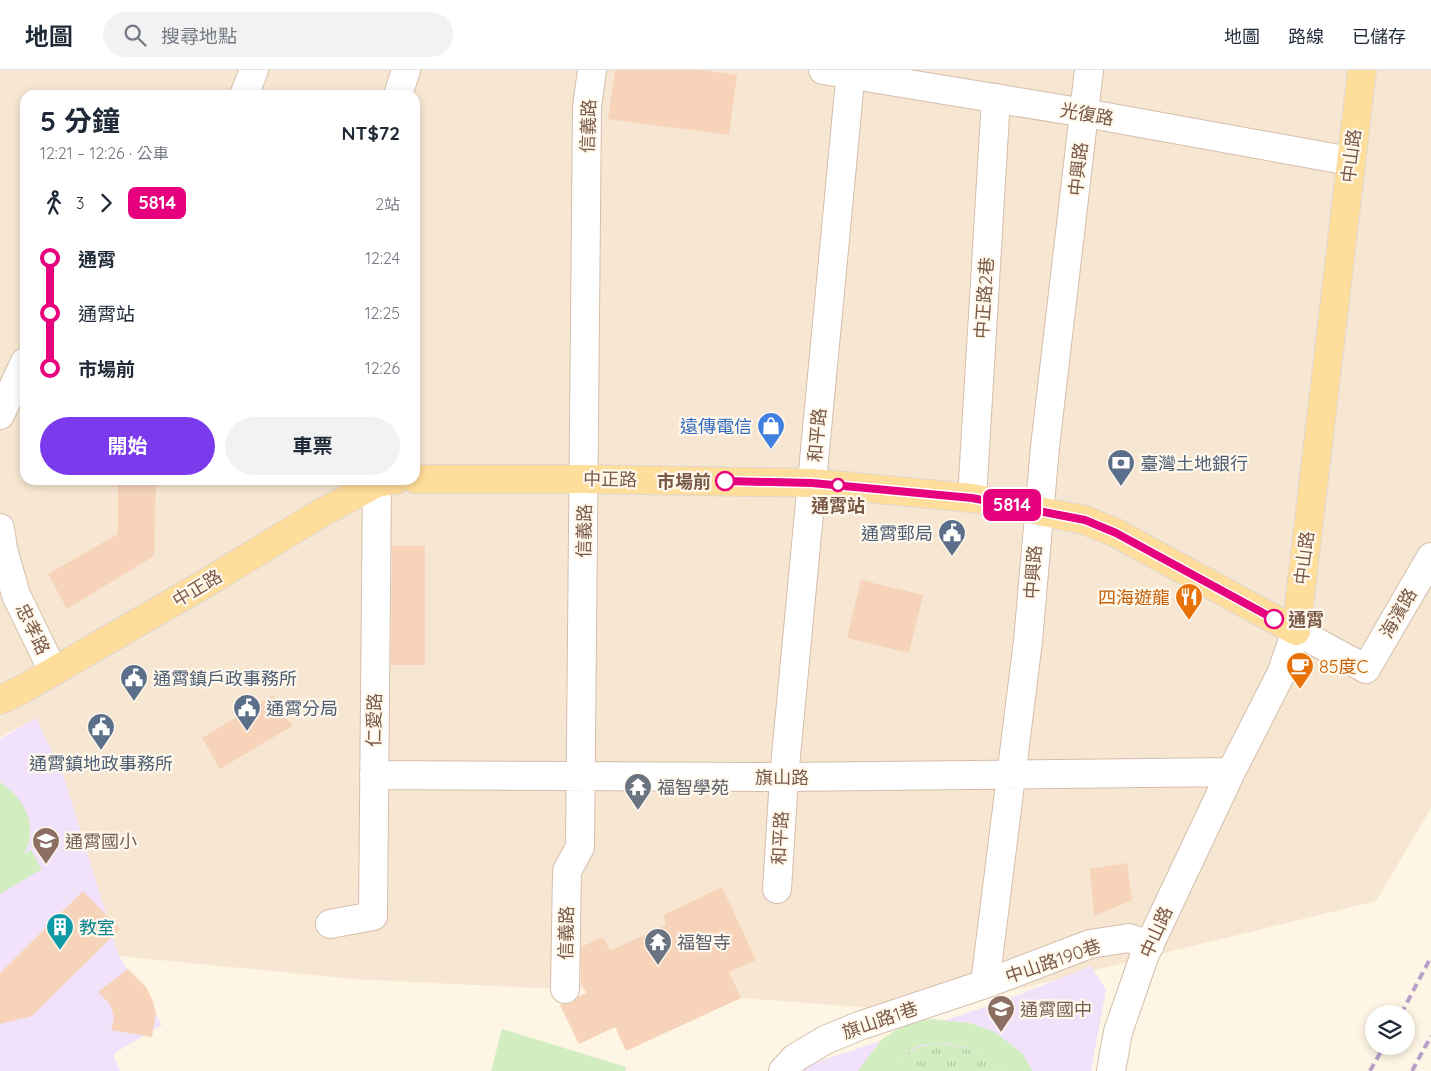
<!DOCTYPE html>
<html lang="zh-TW">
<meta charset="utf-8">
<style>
:root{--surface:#fff;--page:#f2f2f3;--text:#1f2937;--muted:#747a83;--line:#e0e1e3;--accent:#7c3aed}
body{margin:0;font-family:Quicksand,"Noto Sans TC",sans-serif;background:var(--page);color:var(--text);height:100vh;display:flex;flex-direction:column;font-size:19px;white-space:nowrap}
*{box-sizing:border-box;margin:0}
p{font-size:16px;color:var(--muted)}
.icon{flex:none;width:28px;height:28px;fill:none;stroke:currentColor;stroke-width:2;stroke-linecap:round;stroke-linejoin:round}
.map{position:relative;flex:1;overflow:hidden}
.side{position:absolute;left:20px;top:20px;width:400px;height:395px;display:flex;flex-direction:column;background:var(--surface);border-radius:15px;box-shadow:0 2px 8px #0003}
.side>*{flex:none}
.badge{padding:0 10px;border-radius:8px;font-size:18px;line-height:32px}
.controls{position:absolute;left:1365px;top:935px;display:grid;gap:10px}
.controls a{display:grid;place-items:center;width:50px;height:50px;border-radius:50%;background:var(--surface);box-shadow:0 2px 8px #0003;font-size:25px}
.map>.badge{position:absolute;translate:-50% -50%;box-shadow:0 0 0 2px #fff}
.legs{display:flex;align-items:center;gap:8px;height:55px;padding:0 20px;font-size:16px}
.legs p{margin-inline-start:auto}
.summary{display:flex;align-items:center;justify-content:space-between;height:85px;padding:0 20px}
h1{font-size:28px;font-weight:700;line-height:38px}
.button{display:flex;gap:10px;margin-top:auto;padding:10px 20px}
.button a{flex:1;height:58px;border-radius:30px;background:var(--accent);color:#fff;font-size:20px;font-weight:700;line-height:58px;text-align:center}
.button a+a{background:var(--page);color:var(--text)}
ul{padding:0 20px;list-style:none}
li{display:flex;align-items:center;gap:18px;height:55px;font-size:19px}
li i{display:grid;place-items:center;width:8px;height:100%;margin:0 6px;background:currentColor}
li i::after{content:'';width:12px;height:12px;margin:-6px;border:4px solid;border-radius:50%;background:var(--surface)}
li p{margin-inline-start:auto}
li:first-child i{background:linear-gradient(#0000 50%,currentColor 0)}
li:last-child i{background:linear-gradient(currentColor 50%,#0000 0)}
header{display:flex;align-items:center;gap:30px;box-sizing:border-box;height:70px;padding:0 25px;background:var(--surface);border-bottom:1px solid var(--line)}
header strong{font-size:24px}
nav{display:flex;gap:28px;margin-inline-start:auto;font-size:18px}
.search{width:350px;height:45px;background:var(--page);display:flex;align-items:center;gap:12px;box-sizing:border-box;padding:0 18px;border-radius:28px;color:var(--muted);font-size:19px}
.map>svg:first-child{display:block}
.residential{fill:#f7e7d2;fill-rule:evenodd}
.education{fill:#f2e1fb}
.grass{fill:url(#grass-tufts)}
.park{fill:#d2eec1}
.building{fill:#f6d3b9}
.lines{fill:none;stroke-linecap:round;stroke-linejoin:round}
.minor-casing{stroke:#d4beac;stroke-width:30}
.major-casing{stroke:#dfd7d3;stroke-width:30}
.minor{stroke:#fff;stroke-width:28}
.major{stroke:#ffdd9a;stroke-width:28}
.rail{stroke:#b8a1c9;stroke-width:4;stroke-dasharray:8 5;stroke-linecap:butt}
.line-1-casing{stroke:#fff;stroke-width:11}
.line-1{stroke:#e6007e;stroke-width:8}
.stop-1-dot{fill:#fff;stroke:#e6007e;stroke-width:2.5}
.labels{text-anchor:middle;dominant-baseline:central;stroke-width:4.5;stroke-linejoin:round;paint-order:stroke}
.street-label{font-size:18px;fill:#7a5a47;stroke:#fff8ec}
.shop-label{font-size:18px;fill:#366cbe;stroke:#fff8ec;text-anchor:end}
.service-label{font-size:18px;fill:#4e5e75;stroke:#fff8ec;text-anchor:start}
.stop-label{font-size:18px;font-weight:bold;fill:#7a5a47;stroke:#fff8ec;text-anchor:end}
.food-label{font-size:18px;fill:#c56008;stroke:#fff8ec;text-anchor:end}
.worship-label{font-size:18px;fill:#5b616d;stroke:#fff8ec;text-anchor:start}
.education-label{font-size:18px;fill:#785e54;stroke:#fff8ec;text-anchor:start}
.culture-label{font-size:18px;fill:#0d838f;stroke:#fff8ec;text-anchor:start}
</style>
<header>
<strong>地圖</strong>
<div class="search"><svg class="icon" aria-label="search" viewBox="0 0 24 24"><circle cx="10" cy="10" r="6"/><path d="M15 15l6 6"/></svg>搜尋地點</div>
<nav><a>地圖</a><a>路線</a><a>已儲存</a></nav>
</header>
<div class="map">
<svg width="1431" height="1001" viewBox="0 0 1431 1001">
<defs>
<pattern id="grass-tufts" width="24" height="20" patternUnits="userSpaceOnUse" patternTransform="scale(1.25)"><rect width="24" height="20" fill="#d2eec1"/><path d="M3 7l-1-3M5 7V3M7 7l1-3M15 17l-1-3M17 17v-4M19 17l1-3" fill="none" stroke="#afc49f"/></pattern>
</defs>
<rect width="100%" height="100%" fill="#fef5e4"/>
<path class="residential" d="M 0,0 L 1431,0 L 1431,738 L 1376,831 L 925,942 L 741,928 L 353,909 L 119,886 L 63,704 L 36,648 L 0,667 ZM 25,25 L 415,25 L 415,410 L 25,410 Z"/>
<path class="education" d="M 36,648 L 63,704 L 119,886 L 162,955 L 113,984 L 120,1001 L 0,1001 L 0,669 Z
M 1091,896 L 1106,920 L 1091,1001 L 804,1001 L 808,995 L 1000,932 Z"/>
<path class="grass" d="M 934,973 C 961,976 984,980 1003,1001 L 891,1001 C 902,983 914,978 934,973 Z"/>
<path class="park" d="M 0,712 C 25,729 39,755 24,784 L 31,780 L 42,799 L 0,824 Z
M 931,949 L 970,953 L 995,962 L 1022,983 L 1033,1001 L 1003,1001 C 984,980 940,964 913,979 C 904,984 896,993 891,1001 L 858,1001 L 882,969 L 904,955 Z
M 502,959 L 626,997 L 625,1001 L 491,1001 Z"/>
<path class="building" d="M 615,0 L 701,0 L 737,5 L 729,65 L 608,49 Z
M 118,410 L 156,410 L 154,486 L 67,539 L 48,504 L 118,464 Z
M 392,476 L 425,476 L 425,595 L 391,595 Z
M 861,510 L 923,525 L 909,583 L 847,568 Z
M 273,625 L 292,656 L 220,699 L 202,668 Z
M 1127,793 L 1132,830 L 1094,846 L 1090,799 Z
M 722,817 L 756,890 L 729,902 L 741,928 L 626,981 L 615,957 L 579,974 L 560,935 L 572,933 L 579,926 L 586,923 L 581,912 L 581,877 L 603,867 L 610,881 L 666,855 L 664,845 Z
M 83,821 L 120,859 L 32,946 L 0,954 L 0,903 Z
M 128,899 L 146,917 L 152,929 L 156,943 L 152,967 L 111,960 L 114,948 L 110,934 L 98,922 Z"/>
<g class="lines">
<defs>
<path id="minor" d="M 823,0 L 1085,43 L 1350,91
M 244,25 L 254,0
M 398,25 L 406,0
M 0,345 L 25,292
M 972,428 L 996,28
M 0,458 L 3,479 L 16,525 L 53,601
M 374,705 L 784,707 L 1231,702
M 777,819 L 784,707 L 851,0
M 330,854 L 373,846 L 377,410
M 985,914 L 1028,571 L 1045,377 L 1089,0
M 565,919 L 567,801 L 580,777 L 587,37 L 592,0
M 783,1001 L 795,988 L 825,970 L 859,956 L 985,914 L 1090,874 L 1129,868 L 1150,875
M 1111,1001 L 1118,962 L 1145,884 L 1231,702 L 1281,604 L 1296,561 L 1366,599 L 1431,487"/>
<path id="major" d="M 415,409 L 584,409 L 812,413 L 972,428 L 1085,450 L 1116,463 L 1296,561 L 1362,0
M 0,630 L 23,619 L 201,516 L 321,443 L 377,413 L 395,410"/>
</defs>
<use href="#minor" class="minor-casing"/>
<use href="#major" class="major-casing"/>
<use href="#minor" class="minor"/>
<use href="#major" class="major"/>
<path class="rail" d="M 1401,944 L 1431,887
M 1370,1001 L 1384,976
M 1412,1001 L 1431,966"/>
</g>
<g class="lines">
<defs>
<path id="line-1" d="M 725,411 L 812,413 L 972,428 L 1085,450 L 1116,463 L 1274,549"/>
</defs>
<use href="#line-1" class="line-1-casing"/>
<use href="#line-1" class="line-1"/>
</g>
<defs>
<symbol id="shop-pin" viewBox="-11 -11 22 30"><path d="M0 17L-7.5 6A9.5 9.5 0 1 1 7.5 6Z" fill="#3f7fe0" stroke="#fff8ec"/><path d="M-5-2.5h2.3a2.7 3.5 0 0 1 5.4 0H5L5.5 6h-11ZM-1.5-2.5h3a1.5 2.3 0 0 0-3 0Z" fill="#fff"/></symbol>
<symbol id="bank-pin" viewBox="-11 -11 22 30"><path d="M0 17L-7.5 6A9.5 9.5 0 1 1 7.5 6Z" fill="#5c6f8a" stroke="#fff8ec"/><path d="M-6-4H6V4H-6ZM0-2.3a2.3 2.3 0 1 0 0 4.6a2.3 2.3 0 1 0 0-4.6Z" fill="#fff"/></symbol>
<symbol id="civic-pin" viewBox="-11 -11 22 30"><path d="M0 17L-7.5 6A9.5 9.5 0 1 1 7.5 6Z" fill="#5c6f8a" stroke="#fff8ec"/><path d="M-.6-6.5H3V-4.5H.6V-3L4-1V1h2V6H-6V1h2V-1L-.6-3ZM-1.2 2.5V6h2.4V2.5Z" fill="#fff"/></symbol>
<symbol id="restaurant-pin" viewBox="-11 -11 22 30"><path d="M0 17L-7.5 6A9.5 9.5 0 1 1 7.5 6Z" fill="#e8710a" stroke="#fff8ec"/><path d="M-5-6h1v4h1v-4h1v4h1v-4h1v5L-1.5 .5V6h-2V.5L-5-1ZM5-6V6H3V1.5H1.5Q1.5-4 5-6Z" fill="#fff"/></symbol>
<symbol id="cafe-pin" viewBox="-11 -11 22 30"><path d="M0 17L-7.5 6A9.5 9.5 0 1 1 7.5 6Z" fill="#e8710a" stroke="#fff8ec"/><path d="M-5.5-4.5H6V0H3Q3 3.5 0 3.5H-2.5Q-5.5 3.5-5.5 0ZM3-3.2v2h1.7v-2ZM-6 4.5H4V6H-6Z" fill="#fff"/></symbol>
<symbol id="temple-pin" viewBox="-11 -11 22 30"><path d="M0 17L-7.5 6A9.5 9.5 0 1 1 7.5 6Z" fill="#6b7280" stroke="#fff8ec"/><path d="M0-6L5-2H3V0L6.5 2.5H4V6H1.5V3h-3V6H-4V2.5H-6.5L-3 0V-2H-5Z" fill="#fff"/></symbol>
<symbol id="school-pin" viewBox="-11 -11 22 30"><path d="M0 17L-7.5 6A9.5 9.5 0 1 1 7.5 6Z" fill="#8d6e63" stroke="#fff8ec"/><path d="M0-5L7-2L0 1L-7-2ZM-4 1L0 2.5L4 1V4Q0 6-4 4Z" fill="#fff"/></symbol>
<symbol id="building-pin" viewBox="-11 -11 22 30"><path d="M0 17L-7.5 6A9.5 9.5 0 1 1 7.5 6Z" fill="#0f9aa8" stroke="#fff8ec"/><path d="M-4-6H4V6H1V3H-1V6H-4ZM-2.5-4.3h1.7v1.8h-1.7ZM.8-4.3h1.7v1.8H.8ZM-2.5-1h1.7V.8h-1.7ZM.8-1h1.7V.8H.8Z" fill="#fff"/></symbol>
</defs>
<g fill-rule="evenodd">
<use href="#shop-pin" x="755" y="340" width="32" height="43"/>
<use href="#bank-pin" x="1105" y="377" width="32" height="43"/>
<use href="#civic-pin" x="936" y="447" width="32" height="43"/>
<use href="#restaurant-pin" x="1173" y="511" width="32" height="43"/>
<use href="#cafe-pin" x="1284" y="580" width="32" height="43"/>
<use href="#civic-pin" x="118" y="592" width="32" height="43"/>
<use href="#civic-pin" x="231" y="622" width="32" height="43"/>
<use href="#civic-pin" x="85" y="641" width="32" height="43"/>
<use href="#temple-pin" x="622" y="701" width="32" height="43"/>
<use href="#school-pin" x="30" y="755" width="32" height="43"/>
<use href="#building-pin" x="44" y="841" width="32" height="43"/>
<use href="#temple-pin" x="642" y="856" width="32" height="43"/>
<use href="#school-pin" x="985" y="923" width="32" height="43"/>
</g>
<g class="stop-1-dot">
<circle cx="725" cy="411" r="9"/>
<circle cx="838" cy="415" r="6"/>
<circle cx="1274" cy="549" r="9"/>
</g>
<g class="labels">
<g class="street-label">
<text transform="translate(1087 44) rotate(10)">光復路</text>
<text transform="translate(588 56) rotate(-88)">信義路</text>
<text transform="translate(1351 86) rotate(-83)">中山路</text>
<text transform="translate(1078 99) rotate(-84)">中興路</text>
<text transform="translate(984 228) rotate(-86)">中正路2巷</text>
<text transform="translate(817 365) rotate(-85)">和平路</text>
<text transform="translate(610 409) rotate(1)">中正路</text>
<text transform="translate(584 461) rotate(-89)">信義路</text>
<text transform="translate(1304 488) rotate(-83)">中山路</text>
<text transform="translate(1033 502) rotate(-86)">中興路</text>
<text transform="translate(197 518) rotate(-31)">中正路</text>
<text transform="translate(1398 543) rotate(-60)">海濱路</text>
<text transform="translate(33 559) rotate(64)">忠孝路</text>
<text transform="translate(374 650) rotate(-89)">仁愛路</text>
<text x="782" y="707">旗山路</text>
<text transform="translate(780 768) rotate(-87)">和平路</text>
<text transform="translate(1156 862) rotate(-66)">中山路</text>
<text transform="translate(566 863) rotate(-89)">信義路</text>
<text transform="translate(1053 891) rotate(-19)">中山路190巷</text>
<text transform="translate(880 950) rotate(-19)">旗山路1巷</text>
</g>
<g class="shop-label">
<text x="752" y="356">遠傳電信</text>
</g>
<g class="service-label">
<text x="1140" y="393">臺灣土地銀行</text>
<text x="933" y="463" text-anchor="end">通霄郵局</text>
<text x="153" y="608">通霄鎮戶政事務所</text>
<text x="266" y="638">通霄分局</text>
<text x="101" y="693" text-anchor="middle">通霄鎮地政事務所</text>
</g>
<g class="stop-label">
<text x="711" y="411">市場前</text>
<text x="838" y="435" text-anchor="middle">通霄站</text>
<text x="1288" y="549" text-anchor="start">通霄</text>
</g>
<g class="food-label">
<text x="1170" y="527">四海遊龍</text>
<text x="1319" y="596" text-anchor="start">85度C</text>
</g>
<g class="worship-label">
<text x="657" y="717">福智學苑</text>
<text x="677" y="872">福智寺</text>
</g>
<g class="education-label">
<text x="65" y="771">通霄國小</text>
<text x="1020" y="939">通霄國中</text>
</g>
<g class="culture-label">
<text x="79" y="857">教室</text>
</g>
</g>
</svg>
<div class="controls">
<a><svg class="icon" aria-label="layers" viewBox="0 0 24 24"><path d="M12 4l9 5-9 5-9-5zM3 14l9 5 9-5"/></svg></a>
</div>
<b class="badge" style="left:1012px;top:435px;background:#e6007e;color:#fff">5814</b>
<section class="side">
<div class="summary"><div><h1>5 分鐘</h1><p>12:21 – 12:26 · 公車</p></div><b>NT$72</b></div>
<div class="legs"><svg class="icon" aria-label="walk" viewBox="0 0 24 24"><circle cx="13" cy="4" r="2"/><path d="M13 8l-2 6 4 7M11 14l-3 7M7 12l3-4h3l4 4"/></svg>3<svg class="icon" aria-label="forward" viewBox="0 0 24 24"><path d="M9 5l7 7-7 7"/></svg><b class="badge" style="background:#e6007e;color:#fff">5814</b><p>2站</p></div>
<ul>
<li><i style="color:#e6007e"></i><b>通霄</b><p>12:24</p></li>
<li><i style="color:#e6007e"></i><span>通霄站</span><p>12:25</p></li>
<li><i style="color:#e6007e"></i><b>市場前</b><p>12:26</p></li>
</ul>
<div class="button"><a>開始</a><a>車票</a></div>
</section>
</div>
